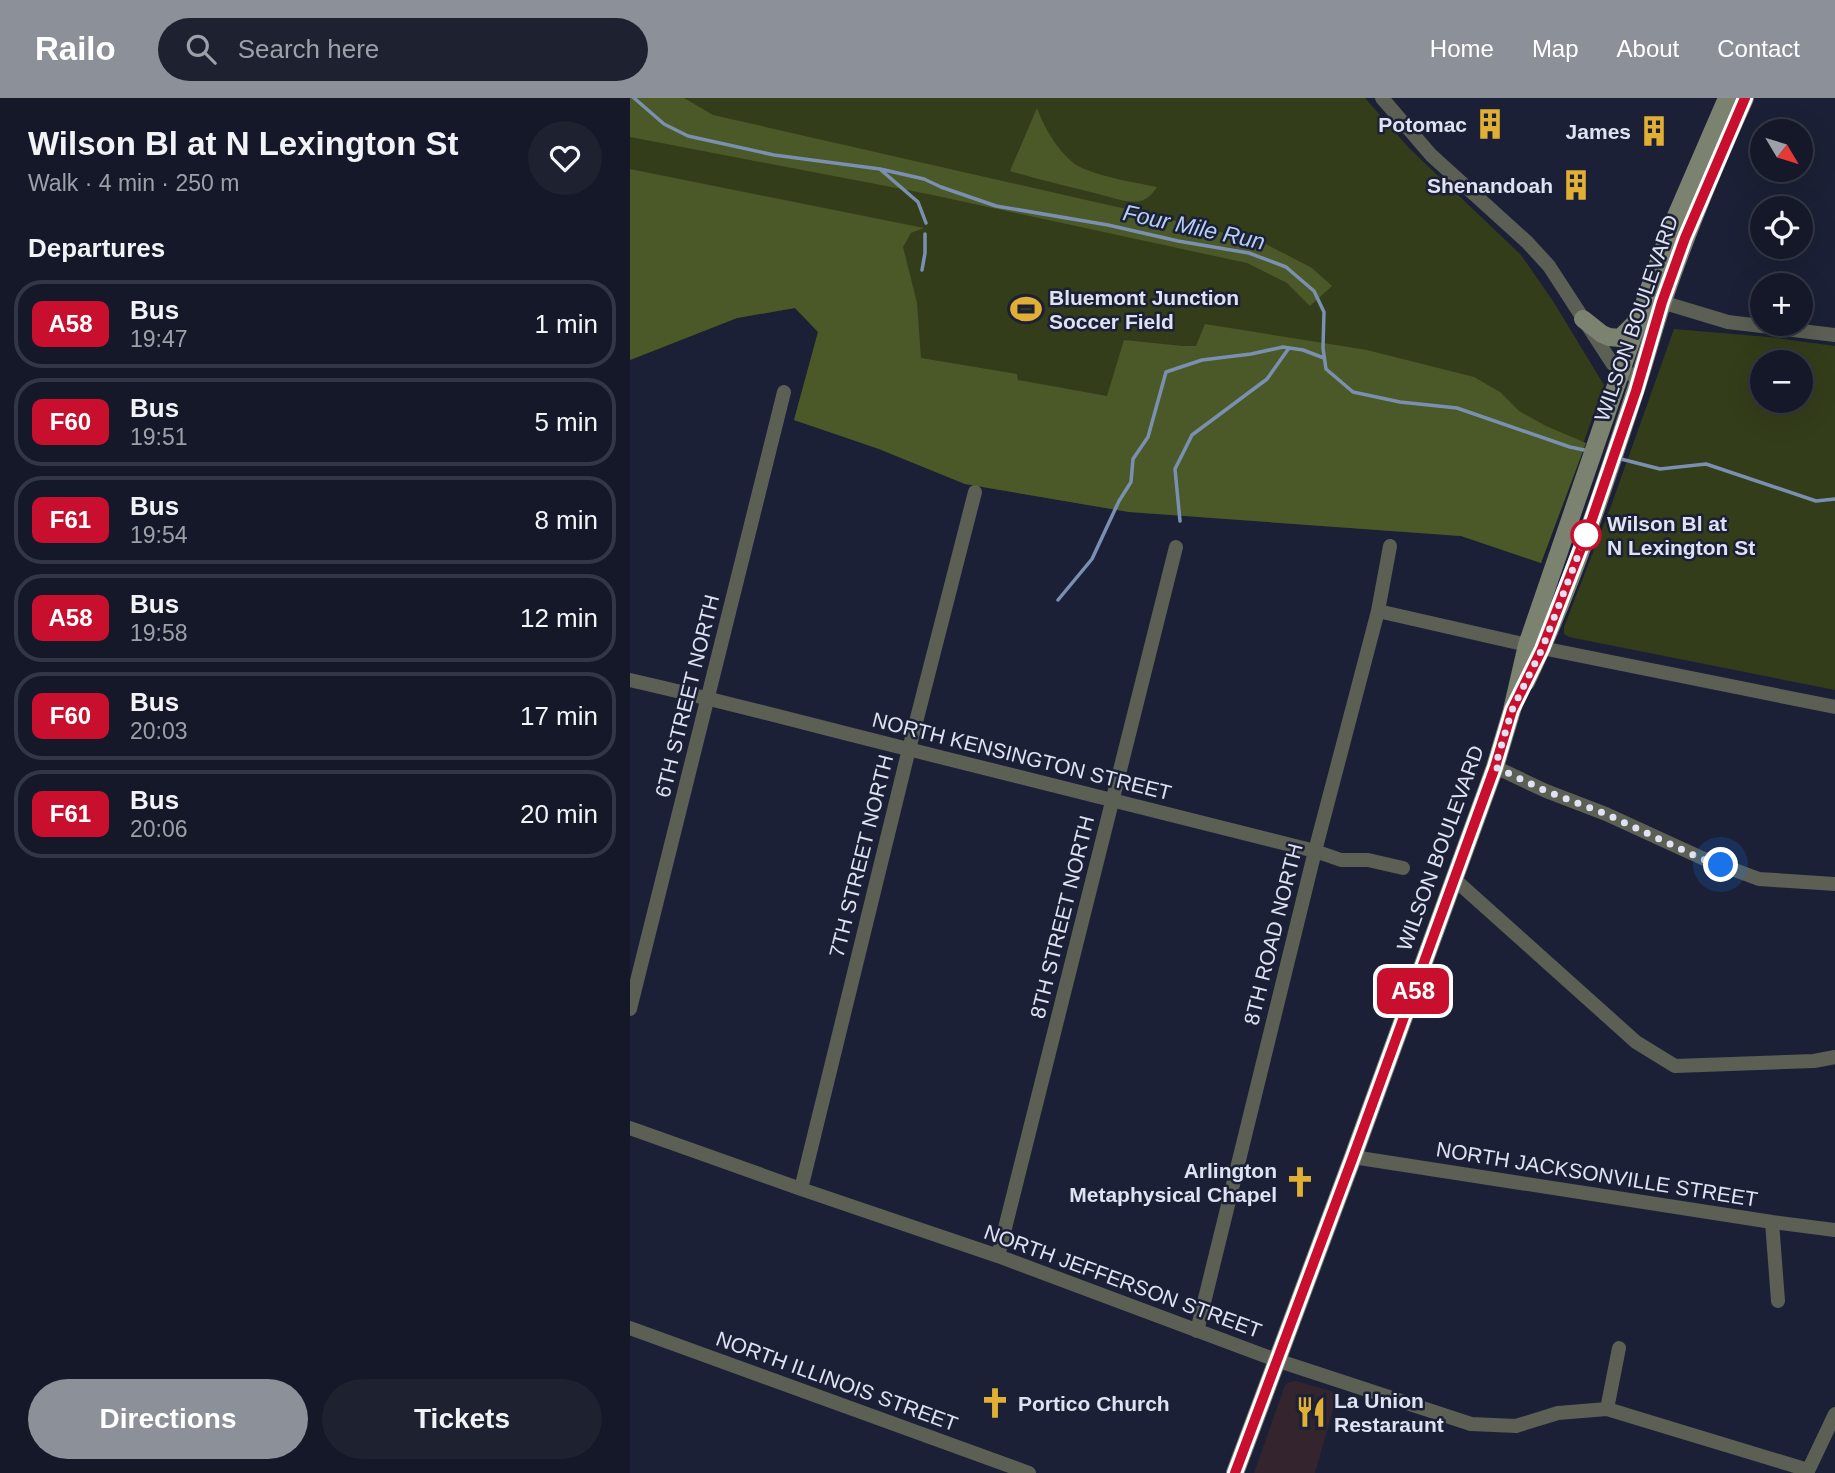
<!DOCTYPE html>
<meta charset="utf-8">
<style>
:root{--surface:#141828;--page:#1d2130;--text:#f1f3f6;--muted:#9da0a8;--line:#333745;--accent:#8c9099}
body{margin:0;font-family:Helvetica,sans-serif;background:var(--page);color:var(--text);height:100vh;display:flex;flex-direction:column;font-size:26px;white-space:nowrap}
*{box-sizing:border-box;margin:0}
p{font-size:23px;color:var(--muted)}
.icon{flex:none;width:38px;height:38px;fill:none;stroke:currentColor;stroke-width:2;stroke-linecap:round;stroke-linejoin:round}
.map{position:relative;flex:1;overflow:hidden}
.details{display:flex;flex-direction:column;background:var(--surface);width:630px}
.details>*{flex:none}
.badge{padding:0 14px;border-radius:10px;font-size:24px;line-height:46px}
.needle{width:46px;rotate:128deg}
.buttons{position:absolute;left:1120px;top:21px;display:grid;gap:14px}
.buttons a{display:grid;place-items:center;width:63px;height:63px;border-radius:50%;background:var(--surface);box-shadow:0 7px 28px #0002,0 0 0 2px var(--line);font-size:35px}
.you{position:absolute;width:35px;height:35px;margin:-18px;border:5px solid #fff;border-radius:50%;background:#1a73e8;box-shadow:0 0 0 10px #1a73e833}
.map>.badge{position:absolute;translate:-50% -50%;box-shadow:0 0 0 4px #fff}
h2{padding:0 28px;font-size:26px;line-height:63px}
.round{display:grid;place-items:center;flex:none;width:74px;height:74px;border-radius:37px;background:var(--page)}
.summary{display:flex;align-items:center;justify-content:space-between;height:119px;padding:0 28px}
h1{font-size:33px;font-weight:700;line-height:52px}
.cta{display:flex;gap:14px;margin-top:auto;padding:14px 28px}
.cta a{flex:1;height:80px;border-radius:42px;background:var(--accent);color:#fff;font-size:28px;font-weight:700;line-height:80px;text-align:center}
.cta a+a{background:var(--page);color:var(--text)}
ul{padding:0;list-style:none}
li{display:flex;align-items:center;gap:21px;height:88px;margin:0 14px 10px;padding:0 14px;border:4px solid var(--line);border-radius:28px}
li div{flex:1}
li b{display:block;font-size:26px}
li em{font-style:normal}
li .badge{min-width:77px;font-weight:700;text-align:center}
header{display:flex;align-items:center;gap:42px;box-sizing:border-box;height:98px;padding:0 35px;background:var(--accent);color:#fff}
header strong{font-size:33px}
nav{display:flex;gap:38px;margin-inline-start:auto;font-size:24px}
.search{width:490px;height:63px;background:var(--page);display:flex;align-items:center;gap:18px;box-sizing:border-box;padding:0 24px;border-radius:38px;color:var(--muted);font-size:26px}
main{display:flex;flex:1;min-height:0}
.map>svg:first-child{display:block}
.commercial{fill:#33242e}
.green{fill:#343d1a;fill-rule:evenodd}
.forest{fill:#4b5827}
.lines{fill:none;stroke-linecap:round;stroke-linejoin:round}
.stream{stroke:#7b90b1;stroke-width:3.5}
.minor{stroke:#5b5f54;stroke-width:14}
.secondary{stroke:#7b8270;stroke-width:18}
.line-casing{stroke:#fff;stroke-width:16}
.line{stroke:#c8102e;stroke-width:10}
.walk{stroke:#dee2f1;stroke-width:7;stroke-dasharray:0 12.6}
.stop-dot{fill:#fff;stroke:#c8102e;stroke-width:3.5}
.labels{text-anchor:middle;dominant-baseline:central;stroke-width:5;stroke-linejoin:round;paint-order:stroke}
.poi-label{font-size:21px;font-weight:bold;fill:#dee2f1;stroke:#1b2036;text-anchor:end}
.street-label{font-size:21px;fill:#dee2f1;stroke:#1b2036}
.stop-label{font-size:21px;font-weight:bold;fill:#dee2f1;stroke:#1b2036;text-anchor:start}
.water-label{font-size:23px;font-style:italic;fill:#b5cff6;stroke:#1b2036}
</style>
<header>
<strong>Railo</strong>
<div class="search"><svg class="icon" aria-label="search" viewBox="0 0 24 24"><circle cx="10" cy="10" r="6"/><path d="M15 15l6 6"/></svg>Search here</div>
<nav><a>Home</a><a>Map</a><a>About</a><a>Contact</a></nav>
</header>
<main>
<section class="details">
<div class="summary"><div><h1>Wilson Bl at N Lexington St</h1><p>Walk · 4 min · 250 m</p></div><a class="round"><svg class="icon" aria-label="heart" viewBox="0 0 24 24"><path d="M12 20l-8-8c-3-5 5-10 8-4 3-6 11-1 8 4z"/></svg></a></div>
<h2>Departures</h2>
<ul>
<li><span class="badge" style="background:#c8102e;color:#fff">A58</span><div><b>Bus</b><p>19:47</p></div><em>1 min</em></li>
<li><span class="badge" style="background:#c8102e;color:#fff">F60</span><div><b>Bus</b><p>19:51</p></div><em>5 min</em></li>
<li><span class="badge" style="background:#c8102e;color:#fff">F61</span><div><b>Bus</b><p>19:54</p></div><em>8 min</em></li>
<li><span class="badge" style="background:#c8102e;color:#fff">A58</span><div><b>Bus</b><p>19:58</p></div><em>12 min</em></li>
<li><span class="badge" style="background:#c8102e;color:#fff">F60</span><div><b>Bus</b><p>20:03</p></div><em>17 min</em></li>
<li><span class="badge" style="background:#c8102e;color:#fff">F61</span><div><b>Bus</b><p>20:06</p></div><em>20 min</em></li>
</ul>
<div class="cta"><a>Directions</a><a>Tickets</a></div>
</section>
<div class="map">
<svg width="1205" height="1375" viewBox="0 0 1205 1375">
<rect width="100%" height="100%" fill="#1b2036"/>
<path class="commercial" d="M 666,1283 L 708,1295 L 685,1375 L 624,1375 L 655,1287 L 660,1284 Z"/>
<path class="green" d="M 0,0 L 735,0 L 779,50 L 891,157 L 923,203 L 974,287 L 911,465 L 831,438 L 499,414 L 335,386 L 249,351 L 164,322 L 188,234 L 165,210 L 107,220 L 0,262 Z
M 1044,231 L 1139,239 L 1205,248 L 1205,592 L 939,539 L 934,536 L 934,529 L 981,408 ZM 1132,264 L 1171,264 L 1171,303 L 1132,303 Z"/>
<path class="forest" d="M 0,0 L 54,0 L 83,17 L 518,116 L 634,145 L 682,170 L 702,188 L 680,208 L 657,185 L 617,165 L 298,96 L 0,39 Z
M 407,10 C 414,30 432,61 452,70 C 475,80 503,84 527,89 C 523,95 518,101 511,103 C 499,106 484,100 472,97 C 441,89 411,82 380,73 Z
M 0,71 L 294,130 L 281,135 L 273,149 L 287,205 L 291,260 L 387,276 L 388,282 L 477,298 L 494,242 L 553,248 L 566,248 L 575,226 L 737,252 L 844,279 L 870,294 L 889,313 L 916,328 L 956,345 L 911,465 L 831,438 L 499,414 L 335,386 L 249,351 L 164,322 L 188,234 L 165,210 L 107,220 L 0,262 Z"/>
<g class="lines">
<path class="stream" d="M 4,0 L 34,26 L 58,38 L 144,57 L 250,71 L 294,81 L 311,89 L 366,108 L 478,127 L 548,143 L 619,155 L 656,169 L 684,193 L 694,214 L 693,250 L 696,271 L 723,294 L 770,304 L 827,310 L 940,349 L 959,353
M 251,72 L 288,104 L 296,125
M 292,172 L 295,155 L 295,136
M 991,361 L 1030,371 L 1076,366 L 1186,403 L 1205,401
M 550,423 L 545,371 L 562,337 L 637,281 L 659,250
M 428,502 L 462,461 L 489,403 L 501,384 L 503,361 L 518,339 L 536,274 L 572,262 L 621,256 L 653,249 L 673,252 L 694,260"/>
<path class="minor" d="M 752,0 L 801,57 L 897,144 L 919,168 L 982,265 L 990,273 L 1010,279
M 1025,202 L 1098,224 L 1205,237
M 748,513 L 897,547 L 1205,609
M 0,582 C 93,603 185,628 278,651 C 413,685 549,718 685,753 L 711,762 L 738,762 L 773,770
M 865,669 L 916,693 L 976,716 L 1072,760 L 1129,781 L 1205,786
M 823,780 L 1006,944 L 1045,968 L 1184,963 L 1205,959
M 0,911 L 154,294
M 0,1030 L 171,1091 L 368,1158 L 646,1262 L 841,1326 L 886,1328 L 928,1315 L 977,1311 L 1178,1372
M 723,1059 L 1142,1124 L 1205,1132
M 171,1091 L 276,663 L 345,394
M 1142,1124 L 1148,1203
M 368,1158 L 546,449
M 0,1230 L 399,1375
M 567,1233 L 685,753 L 748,513 L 760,448
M 977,1311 L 989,1250
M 1177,1375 L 1205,1316"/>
<path class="secondary" d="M 953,221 L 972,236 L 979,239 L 990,240 L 1005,225
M 896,584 C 941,491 973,392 1005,294 C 1015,264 1023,233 1033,203 C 1057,133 1085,66 1115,0
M 605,1375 L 723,1059 L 865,669 L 882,612 L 897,547 L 1025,174 L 1043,125 L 1097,0"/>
</g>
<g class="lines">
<defs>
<path id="line" d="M 605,1375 L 723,1059 L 865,669 L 882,612 L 912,551 L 960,427 L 1006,293 L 1032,204 L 1055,140 L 1115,0"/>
</defs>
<use href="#line" class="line-casing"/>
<use href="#line" class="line"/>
<path class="walk" d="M 956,437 L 912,551 L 882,612 L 865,669 L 916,693 L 976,716 L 1072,761 L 1091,767"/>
</g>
<defs>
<symbol id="building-bare" viewBox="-9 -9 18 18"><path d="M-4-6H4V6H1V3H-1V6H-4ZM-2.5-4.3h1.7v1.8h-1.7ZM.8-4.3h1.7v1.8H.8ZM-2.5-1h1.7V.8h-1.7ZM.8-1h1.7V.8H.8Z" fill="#e1af34" stroke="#1b2036" stroke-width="2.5" paint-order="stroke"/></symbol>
<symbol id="stadium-bare" viewBox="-9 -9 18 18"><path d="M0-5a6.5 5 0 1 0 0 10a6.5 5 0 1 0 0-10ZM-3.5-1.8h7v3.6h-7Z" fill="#e1af34" stroke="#1b2036" stroke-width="2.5" paint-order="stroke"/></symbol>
<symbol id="church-bare" viewBox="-9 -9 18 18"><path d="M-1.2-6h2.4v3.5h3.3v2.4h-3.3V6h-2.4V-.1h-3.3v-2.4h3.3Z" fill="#e1af34" stroke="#1b2036" stroke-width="2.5" paint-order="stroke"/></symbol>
<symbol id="restaurant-bare" viewBox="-9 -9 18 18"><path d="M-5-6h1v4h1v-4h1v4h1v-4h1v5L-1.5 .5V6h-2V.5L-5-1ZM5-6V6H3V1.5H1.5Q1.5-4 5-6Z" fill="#e1af34" stroke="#1b2036" stroke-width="2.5" paint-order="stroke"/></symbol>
</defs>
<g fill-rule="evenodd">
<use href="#building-bare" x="838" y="4" width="44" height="44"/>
<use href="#building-bare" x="1002" y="11" width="44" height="44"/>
<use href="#building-bare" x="924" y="65" width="44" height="44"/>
<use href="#stadium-bare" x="374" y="189" width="44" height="44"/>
<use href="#church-bare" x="648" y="1062" width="44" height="44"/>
<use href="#church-bare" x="343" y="1283" width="44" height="44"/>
<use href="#restaurant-bare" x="659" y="1292" width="44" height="44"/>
</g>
<circle class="stop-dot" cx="956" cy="437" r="14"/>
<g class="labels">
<g class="poi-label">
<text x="837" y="26">Potomac</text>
<text x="1001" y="33">James</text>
<text x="923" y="87">Shenandoah</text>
<text x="419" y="199" text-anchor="start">Bluemont Junction<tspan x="419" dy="24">Soccer Field</tspan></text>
<text x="647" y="1072">Arlington<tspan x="647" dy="24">Metaphysical Chapel</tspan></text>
<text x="704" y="1302" text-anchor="start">La Union<tspan x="704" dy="24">Restaraunt</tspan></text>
<text x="388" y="1305" text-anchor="start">Portico Church</text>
</g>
<g class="street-label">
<text transform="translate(1006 220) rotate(-71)">WILSON BOULEVARD</text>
<text transform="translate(57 598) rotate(-76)">6TH STREET NORTH</text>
<text transform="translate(392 658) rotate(14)">NORTH KENSINGTON STREET</text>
<text transform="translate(810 750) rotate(-70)">WILSON BOULEVARD</text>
<text transform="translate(231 758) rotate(-76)">7TH STREET NORTH</text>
<text transform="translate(432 819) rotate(-76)">8TH STREET NORTH</text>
<text transform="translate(643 836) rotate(-76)">8TH ROAD NORTH</text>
<text transform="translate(967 1076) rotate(9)">NORTH JACKSONVILLE STREET</text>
<text transform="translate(493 1183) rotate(20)">NORTH JEFFERSON STREET</text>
<text transform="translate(207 1283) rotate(20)">NORTH ILLINOIS STREET</text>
</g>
<g class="stop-label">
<text x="977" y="425">Wilson Bl at<tspan x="977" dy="24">N Lexington St</tspan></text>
</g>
<g class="water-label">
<text transform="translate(564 129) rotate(12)">Four Mile Run</text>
</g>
</g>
</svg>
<div class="buttons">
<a><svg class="needle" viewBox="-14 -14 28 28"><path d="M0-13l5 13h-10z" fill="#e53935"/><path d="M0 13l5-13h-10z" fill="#9da0a8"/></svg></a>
<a><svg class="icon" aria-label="locate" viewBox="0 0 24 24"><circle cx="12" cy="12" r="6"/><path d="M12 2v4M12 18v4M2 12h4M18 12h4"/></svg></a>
<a>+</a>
<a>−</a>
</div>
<div class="you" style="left:1091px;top:767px"></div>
<b class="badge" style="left:783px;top:893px;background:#c8102e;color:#fff">A58</b>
</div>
</main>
